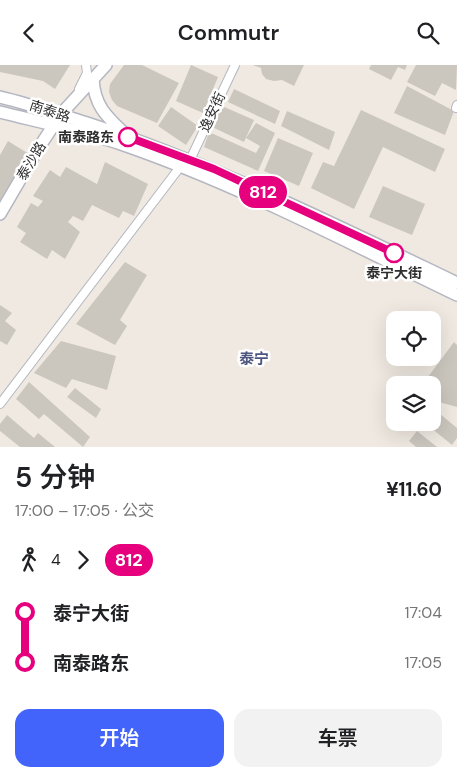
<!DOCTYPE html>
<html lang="zh">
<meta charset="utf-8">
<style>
:root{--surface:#fff;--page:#f2f2f2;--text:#202124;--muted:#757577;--accent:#4264fb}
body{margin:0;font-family:"DM Sans","Noto Sans SC",sans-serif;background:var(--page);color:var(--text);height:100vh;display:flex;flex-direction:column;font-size:19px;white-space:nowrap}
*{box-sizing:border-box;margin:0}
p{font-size:16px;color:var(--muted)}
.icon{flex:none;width:28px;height:28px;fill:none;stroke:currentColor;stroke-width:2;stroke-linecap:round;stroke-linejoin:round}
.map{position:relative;height:382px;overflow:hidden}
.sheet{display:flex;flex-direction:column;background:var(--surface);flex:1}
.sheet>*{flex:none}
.badge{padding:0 10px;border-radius:16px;font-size:18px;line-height:32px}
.buttons{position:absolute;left:386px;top:246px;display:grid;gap:10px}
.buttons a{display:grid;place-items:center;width:55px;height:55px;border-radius:10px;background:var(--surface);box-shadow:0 5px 20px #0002;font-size:25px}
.map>.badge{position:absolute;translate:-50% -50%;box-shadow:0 0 0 2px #fff}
.legs{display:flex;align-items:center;gap:8px;height:55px;padding:0 15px;font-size:16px}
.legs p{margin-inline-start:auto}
.overview{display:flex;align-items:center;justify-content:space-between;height:85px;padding:0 15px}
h1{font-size:28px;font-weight:600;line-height:38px}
.primary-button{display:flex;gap:10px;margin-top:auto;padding:10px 15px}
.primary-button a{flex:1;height:58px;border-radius:15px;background:var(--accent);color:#fff;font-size:20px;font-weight:600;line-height:58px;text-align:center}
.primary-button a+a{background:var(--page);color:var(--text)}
ul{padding:0 15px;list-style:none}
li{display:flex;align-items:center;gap:18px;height:50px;font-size:19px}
li i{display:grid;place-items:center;width:8px;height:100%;margin:0 6px;background:currentColor}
li i::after{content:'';width:12px;height:12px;margin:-6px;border:4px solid;border-radius:50%;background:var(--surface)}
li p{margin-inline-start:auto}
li:first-child i{background:linear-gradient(#0000 50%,currentColor 0)}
li:last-child i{background:linear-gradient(currentColor 50%,#0000 0)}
header{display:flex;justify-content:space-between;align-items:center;height:65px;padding:0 15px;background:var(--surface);font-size:22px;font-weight:600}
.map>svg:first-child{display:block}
.building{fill:#cbc7bf}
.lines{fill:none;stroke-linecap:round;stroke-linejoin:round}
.street-casing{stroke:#b4b7c1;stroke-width:10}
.secondary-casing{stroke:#b4b7c1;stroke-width:14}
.street{stroke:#fff;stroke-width:8}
.secondary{stroke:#fff;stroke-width:11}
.line-1-casing{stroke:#fff;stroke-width:11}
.line-1{stroke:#e6007e;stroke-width:8}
.stop-1-dot{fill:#fff;stroke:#e6007e;stroke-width:2.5}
.labels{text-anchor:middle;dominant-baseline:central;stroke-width:5;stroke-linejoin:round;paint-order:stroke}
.street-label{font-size:14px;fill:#2e2e2e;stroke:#fff}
.stop-label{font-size:14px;font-weight:bold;fill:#2e2e2e;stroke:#fff;text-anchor:end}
.neighbourhood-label{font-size:15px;font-weight:bold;fill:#4d5680;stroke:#fff}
</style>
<header><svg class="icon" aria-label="back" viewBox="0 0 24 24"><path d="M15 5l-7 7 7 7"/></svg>Commutr<svg class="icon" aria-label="search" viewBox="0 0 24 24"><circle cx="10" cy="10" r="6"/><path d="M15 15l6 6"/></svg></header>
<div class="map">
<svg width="457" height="382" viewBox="0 0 457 382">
<rect width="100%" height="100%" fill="#efe9e1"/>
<path class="building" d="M 0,0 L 70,0 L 55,24 L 43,16 L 0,7 Z
M 124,0 L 142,0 L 179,18 L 157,58 L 117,41 L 112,35 L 109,27 L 110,19 Z
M 191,0 L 218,12 L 203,48 L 176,36 Z
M 253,0 L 304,0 L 294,21 L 282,15 L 274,16 L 266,14 L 262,9 L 261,3 Z
M 371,0 L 407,0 L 405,5 L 398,2 L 391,15 L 369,4 Z
M 416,0 L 457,0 L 456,25 L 442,18 L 435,31 L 407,17 Z
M 407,21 L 454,46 L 445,70 L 394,48 Z
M 234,24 L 280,46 L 275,59 L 228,37 Z
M 222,41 L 254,55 L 244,77 L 212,62 Z
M 171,42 L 198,61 L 186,80 L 158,61 Z
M 361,45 L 445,84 L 435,107 L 383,82 L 354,144 L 311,123 L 323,97 L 334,101 Z
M 287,46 L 335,67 L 329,85 L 281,61 Z
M 256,58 L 275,68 L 258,106 L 204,82 L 209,67 L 256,88 L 260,81 L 246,73 Z
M 278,73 L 313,88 L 299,121 L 264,106 Z
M 8,76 L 29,89 L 0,136 L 0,90 Z
M 105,97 L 148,119 L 134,151 L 123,146 L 119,153 L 92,140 L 83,156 L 73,151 L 68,157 L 80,167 L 65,194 L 52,185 L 47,194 L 20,177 L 26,168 L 17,162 L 31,138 L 38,142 L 43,136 L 33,131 L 50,105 L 60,112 L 66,102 L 97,119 Z
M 383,121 L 425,139 L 412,170 L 369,152 Z
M 125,197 L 147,210 L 120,255 L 127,261 L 115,280 L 76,259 Z
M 0,240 L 12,248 L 5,256 L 16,265 L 7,280 L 0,276 Z
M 61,276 L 116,291 L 107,325 L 72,314 L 66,323 L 34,308 Z
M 454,277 L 457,280 L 457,342 L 432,335 L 432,320 L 422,320 Z
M 29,317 L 90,372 L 83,382 L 44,349 L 39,354 L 16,334 Z
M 75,323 L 101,344 L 96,353 L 67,332 Z
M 434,344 L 457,363 L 457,373 L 452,380 L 425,358 L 432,358 L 432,347 Z
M 7,350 L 34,373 L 38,368 L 55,382 L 20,382 L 0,366 L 0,359 Z
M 417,366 L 437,382 L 416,382 L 409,376 Z"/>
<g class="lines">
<defs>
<path id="street" d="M 79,24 L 87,8 L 86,0
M 456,43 L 457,40
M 190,95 L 235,0
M 0,339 L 180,102"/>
<path id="secondary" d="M 93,13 C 94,40 106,51 124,68
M 0,32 C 30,39 58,49 87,58 C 215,100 336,160 457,218
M 0,47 C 40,57 82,66 121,79 C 237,119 347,177 457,230
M 0,149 L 38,84 L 61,49 L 106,0"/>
</defs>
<use href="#street" class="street-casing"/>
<use href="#secondary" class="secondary-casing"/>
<use href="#street" class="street"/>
<use href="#secondary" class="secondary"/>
</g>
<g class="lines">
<defs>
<path id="line-1" d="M 128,72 L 214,104 L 394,188"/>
</defs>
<use href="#line-1" class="line-1-casing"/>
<use href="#line-1" class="line-1"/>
</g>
<g class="stop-1-dot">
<circle cx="128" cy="72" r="9"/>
<circle cx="394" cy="188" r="9"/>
</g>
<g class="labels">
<g class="street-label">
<text transform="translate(50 46) rotate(18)">南泰路</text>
<text transform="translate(212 47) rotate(-65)">逸安街</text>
<text transform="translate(31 96) rotate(-59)">泰沙路</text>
</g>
<g class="stop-label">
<text x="114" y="72">南泰路东</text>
<text x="394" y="208" text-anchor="middle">泰宁大街</text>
</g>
<g class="neighbourhood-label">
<text x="254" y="294">泰宁</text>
</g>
</g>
</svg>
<div class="buttons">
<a><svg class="icon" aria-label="locate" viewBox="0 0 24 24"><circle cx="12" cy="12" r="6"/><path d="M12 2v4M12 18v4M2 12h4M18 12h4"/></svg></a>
<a><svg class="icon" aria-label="layers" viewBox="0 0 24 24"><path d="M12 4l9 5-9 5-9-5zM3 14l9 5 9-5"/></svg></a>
</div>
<b class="badge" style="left:263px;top:127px;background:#e6007e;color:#fff">812</b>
</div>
<section class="sheet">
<div class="overview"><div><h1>5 分钟</h1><p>17:00 – 17:05 · 公交</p></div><b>¥11.60</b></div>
<div class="legs"><svg class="icon" aria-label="walk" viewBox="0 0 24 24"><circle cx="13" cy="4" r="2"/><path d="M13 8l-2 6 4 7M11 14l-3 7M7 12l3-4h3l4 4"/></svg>4<svg class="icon" aria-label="forward" viewBox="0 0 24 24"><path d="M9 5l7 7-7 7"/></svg><b class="badge" style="background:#e6007e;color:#fff">812</b></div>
<ul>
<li><i style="color:#e6007e"></i><b>泰宁大街</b><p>17:04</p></li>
<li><i style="color:#e6007e"></i><b>南泰路东</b><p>17:05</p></li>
</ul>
<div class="primary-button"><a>开始</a><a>车票</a></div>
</section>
